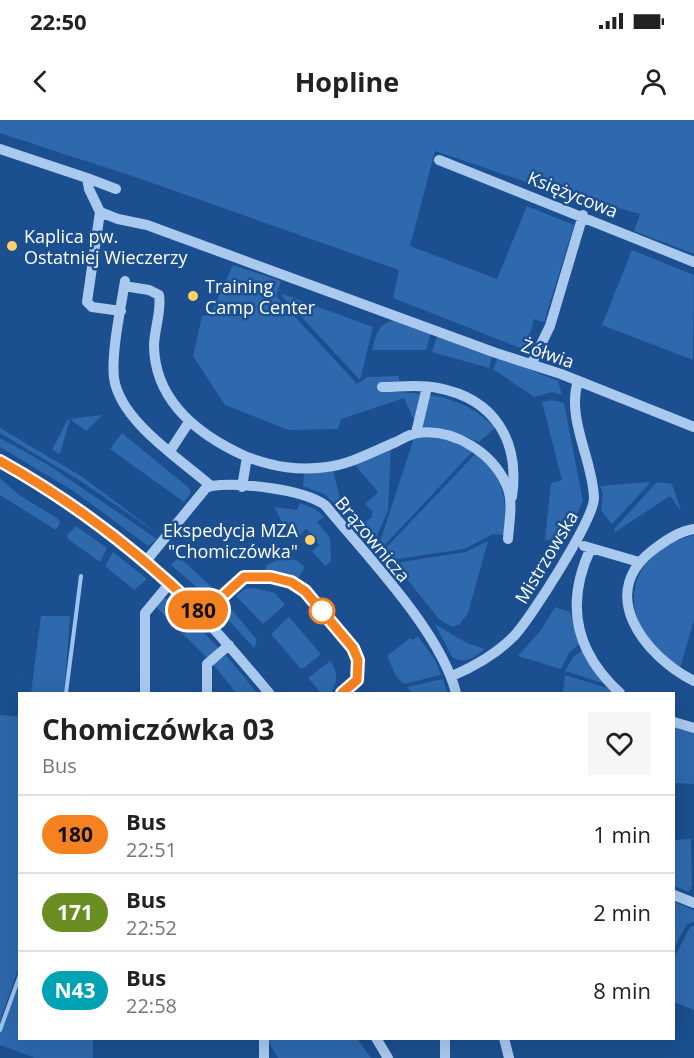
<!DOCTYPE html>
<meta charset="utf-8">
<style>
:root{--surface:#fff;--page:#f6f6f6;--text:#222;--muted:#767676;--line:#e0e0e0}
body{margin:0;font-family:"Open Sans",sans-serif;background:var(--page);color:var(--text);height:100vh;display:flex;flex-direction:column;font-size:22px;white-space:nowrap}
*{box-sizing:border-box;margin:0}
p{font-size:20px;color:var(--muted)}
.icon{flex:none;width:33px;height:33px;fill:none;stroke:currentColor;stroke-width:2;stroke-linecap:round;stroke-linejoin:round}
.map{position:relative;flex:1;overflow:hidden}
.panel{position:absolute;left:18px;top:572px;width:657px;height:348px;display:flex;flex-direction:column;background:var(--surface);border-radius:0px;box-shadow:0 6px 24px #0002}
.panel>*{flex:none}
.badge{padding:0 12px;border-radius:20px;font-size:21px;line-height:39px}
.map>.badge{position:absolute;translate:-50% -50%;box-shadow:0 0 0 3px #fff}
.round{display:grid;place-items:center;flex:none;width:63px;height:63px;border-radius:0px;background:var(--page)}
.summary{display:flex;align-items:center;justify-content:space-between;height:102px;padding:0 24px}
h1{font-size:28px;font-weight:700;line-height:45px}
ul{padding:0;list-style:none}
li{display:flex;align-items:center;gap:18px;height:78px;padding:0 24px;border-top:2px solid var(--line)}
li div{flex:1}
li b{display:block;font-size:22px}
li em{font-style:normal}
li .badge{min-width:66px;font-weight:700;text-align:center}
.status{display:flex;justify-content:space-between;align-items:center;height:42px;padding:0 30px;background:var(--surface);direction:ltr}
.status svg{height:16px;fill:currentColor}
header{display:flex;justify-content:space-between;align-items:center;height:78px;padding:0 24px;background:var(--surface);font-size:27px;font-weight:700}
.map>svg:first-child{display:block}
.green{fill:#2e69ad}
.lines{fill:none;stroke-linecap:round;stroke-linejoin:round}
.stream{stroke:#9cc4f0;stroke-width:4}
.minor{stroke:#a9c9ee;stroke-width:10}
.line-casing{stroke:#fff;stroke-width:14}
.line{stroke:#f58220;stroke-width:9}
.poi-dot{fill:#ffd166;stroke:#1b4f8f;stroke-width:2}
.stop-dot{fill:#fff;stroke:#f58220;stroke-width:3}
.labels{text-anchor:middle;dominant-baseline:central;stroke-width:5;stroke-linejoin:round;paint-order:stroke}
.street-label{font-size:18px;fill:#fff;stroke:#1b4f8f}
.poi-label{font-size:18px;fill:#fff;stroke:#1b4f8f;text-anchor:start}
</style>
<div class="status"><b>22:50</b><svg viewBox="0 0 49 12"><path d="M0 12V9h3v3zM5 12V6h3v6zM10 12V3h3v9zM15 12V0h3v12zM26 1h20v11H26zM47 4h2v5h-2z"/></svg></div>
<header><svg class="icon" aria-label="back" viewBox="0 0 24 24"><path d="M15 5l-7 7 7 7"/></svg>Hopline<svg class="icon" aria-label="person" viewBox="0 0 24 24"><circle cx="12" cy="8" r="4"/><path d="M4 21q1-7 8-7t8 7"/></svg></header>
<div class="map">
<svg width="694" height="938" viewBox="0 0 694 938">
<rect width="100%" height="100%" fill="#1b4f8f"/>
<path class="green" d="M 0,0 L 694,0 L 694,134 L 634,111 L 640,94 L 535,65 L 435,31 L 410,126 L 497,159 L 527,86 L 574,105 L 544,202 L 534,199 L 525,230 L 393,178 L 399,150 L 138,58 L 0,13 Z
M 632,130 L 694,155 L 693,240 L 602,205 Z
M 233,145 L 281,161 L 276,176 L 357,264 L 368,257 L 399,256 L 398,272 C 436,274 468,279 495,308 L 479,322 L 457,313 L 418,309 L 404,278 L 341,299 L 338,309 L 288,310 L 225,285 L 193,236 L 202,196 L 210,195 Z
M 283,174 L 373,207 L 360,260 L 282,176 Z
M 400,200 L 431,212 L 426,230 L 372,230 C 377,211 379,201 400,200 Z
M 438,213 L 492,235 L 489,248 L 432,232 Z
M 498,237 L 558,261 L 562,275 L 552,272 L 534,277 L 493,249 Z
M 552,280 L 564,283 L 583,381 L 565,420 L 545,420 L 551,363 L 562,360 L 542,282 Z
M 102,295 L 86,311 L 70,299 L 60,334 L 52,330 L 67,301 L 70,299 Z
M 0,308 L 81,356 L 160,415 L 79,360 L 0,313 Z
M 122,313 L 189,368 L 191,372 L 184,382 L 110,329 Z
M 435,316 L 474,330 L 382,428 L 379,425 L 414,318 Z
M 0,318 L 47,344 L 157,419 L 148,426 L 75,372 L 0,327 Z
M 391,327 L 388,391 L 375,420 L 362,404 L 372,397 L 372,391 L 365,384 L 378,372 L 356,346 L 356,342 Z
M 477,332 C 504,360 507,377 505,415 L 493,414 L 464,429 L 391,440 L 384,430 Z
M 333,350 L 341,382 L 336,385 L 324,374 L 303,366 L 304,352 Z
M 0,358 L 19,375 L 57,398 L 60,402 L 56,410 L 0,375 Z
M 649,362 L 649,364 L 612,404 L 601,390 L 603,374 L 600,366 Z
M 657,362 L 672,364 L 681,391 L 670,376 L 615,412 L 614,409 Z
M 300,383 L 315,389 L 324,397 L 317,402 L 330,418 L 331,441 L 325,446 L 312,431 L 319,425 L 306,408 L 300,416 L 296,411 L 290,416 L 274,387 L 297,390 Z
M 76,406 L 107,428 L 100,442 L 68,419 L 67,415 Z
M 694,415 L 694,500 L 680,548 C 617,511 616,435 694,415 Z
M 488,421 L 468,493 L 460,504 L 452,507 L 439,499 L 399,449 L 401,442 L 466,432 Z
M 113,432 L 147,459 L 134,470 L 105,446 Z
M 179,437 L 215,470 L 199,469 L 171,445 Z
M 282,438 L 296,440 L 305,447 L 298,459 L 265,450 L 267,445 Z
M 254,468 L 275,473 L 285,485 L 263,504 L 236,476 L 245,469 Z
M 164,478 L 172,480 L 217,526 L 217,532 L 208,539 L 156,487 Z
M 228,485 L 257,520 L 254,528 L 224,495 Z
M 555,487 L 570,492 L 579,524 L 569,533 L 561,549 L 518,536 L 541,510 Z
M 41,496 L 70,496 L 64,573 L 31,573 Z
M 289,497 L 321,534 L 304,548 L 300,548 L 271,514 Z
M 435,504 L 465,522 L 485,529 C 474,537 465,545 452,537 Z
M 418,516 L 435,540 L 441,555 L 404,564 L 396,556 L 387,536 L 410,518 L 413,520 Z
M 583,530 L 605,564 L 565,551 L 573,537 Z
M 226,535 L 257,573 L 236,573 L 213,544 Z
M 330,541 C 338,551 338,563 331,573 L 321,573 L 308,558 Z
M 565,555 L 610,569 L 614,573 L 563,573 Z
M 443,559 L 447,573 L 412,573 L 407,567 Z
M 0,595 L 20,597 L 19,847 L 0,901 Z
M 674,605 L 694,611 L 694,664 L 674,663 Z
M 691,719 L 692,766 L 689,772 L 674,766 L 674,720 Z
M 674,782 L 694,790 L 694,802 L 687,804 L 674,828 Z
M 694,806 L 694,890 L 674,882 L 674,838 L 690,807 Z
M 19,866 L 20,918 L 93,918 L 93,938 L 35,938 L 0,925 L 0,909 Z
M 266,918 L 357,918 L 371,938 L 278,938 Z"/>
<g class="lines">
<path class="stream" d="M 66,573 L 81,456
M 0,910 L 20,855"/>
<path class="minor" d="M 0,29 L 87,58 L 89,69 L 100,92 L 87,182 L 92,187 L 121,191
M 439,40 L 694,142
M 87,58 L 116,69
M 100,92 L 118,99 L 147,105 L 496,233 L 561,254 L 694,307
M 125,161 C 121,187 111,233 114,258 C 120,301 180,339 211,366
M 124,166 L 149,170 L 159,175 C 162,190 154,210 154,226 C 155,283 200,316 247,337
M 532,243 L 550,206 L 583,95
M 382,267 C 400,267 420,264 438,268 C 495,279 520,321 512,377
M 416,313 L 427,267
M 170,331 L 189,302
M 0,341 C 51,370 103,402 148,442 C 192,482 231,527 269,573
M 242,367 L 247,337 C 275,347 298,351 327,347 C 351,344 374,331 396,322 C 402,319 410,314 417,313 C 455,308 495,334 508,369 C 513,384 509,403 508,419
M 694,409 C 680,411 668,419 657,427 C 594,471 643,535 694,561
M 584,426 L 639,442
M 591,428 C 565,483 574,531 620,573
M 146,441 L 206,368 L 211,366 C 239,362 302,369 325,385 C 366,435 441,512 456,573
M 452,556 C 475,546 495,535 513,517 C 530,500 594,399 594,378 C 593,340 566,299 578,261
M 145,573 L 145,493 L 170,463
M 207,573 L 207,544 L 229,525
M 674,602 L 694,608
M 674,775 L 694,783
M 264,918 L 264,938
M 376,918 L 388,938
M 445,918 L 445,938
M 504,918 L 509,938"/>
</g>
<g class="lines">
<defs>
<path id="line" d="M 0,341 C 74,382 139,432 199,491 L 223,476 L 244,457 L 271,457 L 291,462 L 305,471 L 353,528 L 358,540 L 357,560 L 342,573"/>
</defs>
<use href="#line" class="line-casing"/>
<use href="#line" class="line"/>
</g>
<g class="poi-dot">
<circle cx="12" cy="126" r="6"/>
<circle cx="193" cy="176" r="6"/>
<circle cx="310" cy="420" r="6"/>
</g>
<circle class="stop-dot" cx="322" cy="491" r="12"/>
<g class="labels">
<g class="street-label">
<text transform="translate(573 74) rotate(22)">Księżycowa</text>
<text transform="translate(548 233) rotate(19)">Żółwia</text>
<text transform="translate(373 419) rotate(50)">Brązownicza</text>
<text transform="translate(546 437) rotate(-59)">Mistrzowska</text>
</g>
<g class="poi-label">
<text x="24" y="116">Kaplica pw.<tspan x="24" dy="21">Ostatniej Wieczerzy</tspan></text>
<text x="205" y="166">Training<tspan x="205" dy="21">Camp Center</tspan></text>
<text x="298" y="410" text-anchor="end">Ekspedycja MZA<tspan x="298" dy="21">"Chomiczówka"</tspan></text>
</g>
</g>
</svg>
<b class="badge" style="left:198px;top:490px;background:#f58220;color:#111">180</b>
<section class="panel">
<div class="summary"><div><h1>Chomiczówka 03</h1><p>Bus</p></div><a class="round"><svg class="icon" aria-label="heart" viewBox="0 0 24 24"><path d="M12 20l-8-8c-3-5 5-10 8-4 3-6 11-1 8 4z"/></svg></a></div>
<ul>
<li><span class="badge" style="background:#f58220;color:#111">180</span><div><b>Bus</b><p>22:51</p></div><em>1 min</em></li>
<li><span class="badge" style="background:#6b8e23;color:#fff">171</span><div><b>Bus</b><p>22:52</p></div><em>2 min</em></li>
<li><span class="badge" style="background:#00a3b4;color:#fff">N43</span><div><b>Bus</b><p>22:58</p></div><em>8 min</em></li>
</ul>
</section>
</div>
